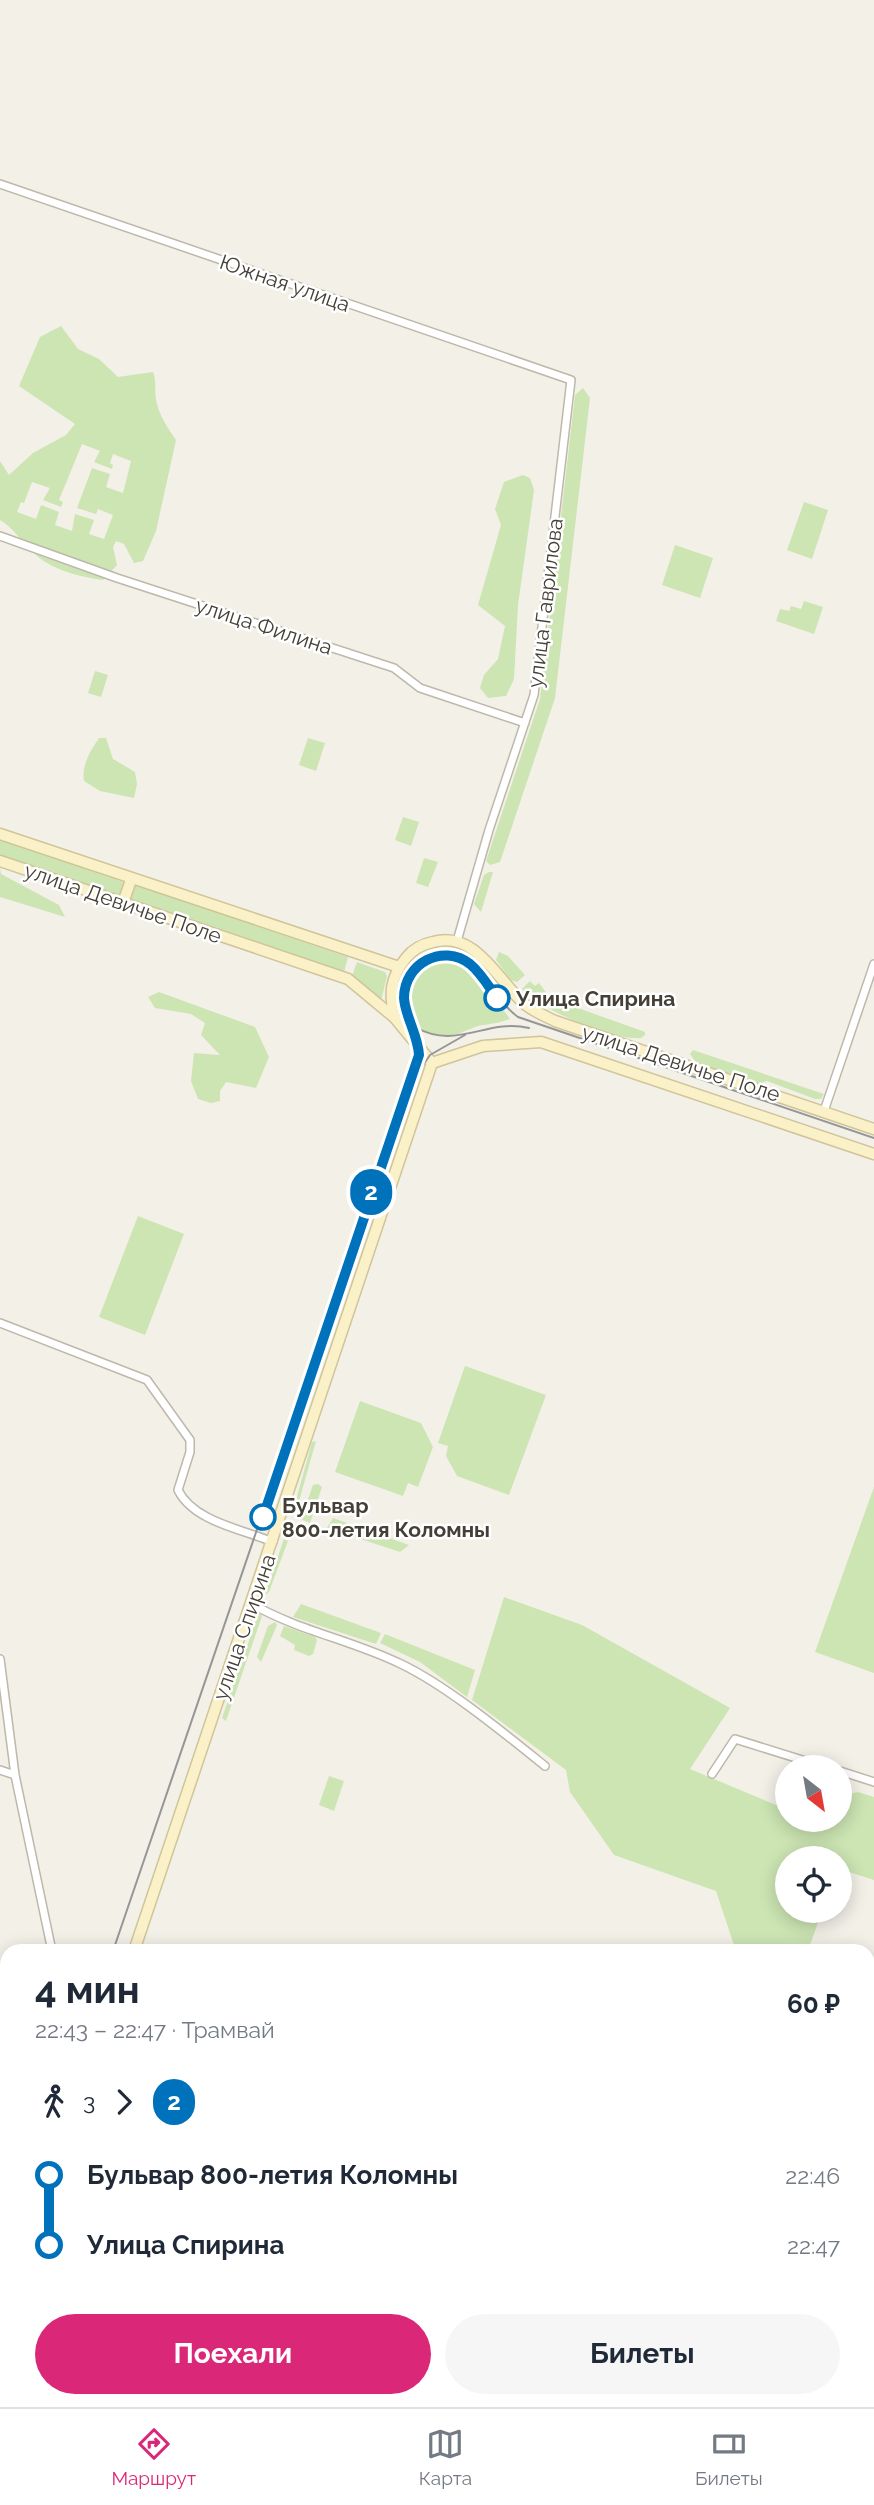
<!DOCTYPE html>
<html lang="ru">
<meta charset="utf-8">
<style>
:root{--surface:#fff;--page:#f6f6f7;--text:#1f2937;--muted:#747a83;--line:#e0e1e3;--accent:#db2777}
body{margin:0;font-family:Raleway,sans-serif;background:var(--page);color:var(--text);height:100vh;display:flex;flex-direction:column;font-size:26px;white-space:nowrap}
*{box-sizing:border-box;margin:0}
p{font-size:23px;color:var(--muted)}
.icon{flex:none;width:38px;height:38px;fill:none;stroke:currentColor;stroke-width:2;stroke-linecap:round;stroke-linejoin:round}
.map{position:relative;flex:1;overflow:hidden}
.panel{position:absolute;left:0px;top:1944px;width:875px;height:464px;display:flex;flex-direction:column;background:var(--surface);border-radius:21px 21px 0 0;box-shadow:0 4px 18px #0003}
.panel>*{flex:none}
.badge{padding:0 14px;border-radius:23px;font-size:24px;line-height:46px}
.needle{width:46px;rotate:149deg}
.fabs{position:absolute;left:775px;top:1755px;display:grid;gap:14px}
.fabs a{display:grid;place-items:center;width:77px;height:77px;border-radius:50%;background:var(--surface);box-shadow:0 4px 18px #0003;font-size:35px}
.map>.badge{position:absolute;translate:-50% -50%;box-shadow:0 0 0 4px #fff}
.legs{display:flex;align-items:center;gap:10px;height:77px;padding:0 35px;font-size:23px}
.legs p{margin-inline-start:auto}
.summary{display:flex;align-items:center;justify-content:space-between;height:119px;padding:0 35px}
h1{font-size:38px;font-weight:700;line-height:52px}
.button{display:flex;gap:14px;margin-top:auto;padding:14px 35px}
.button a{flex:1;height:80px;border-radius:42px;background:var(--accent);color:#fff;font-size:28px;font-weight:700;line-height:80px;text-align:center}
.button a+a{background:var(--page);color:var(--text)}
ul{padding:0 35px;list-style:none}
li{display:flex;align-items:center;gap:24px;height:70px;font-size:26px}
li i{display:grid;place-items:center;width:10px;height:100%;margin:0 9px;background:currentColor}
li i::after{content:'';width:18px;height:18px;margin:-9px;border:5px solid;border-radius:50%;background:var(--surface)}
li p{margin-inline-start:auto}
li:first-child i{background:linear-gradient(#0000 50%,currentColor 0)}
li:last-child i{background:linear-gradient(currentColor 50%,#0000 0)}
.menu{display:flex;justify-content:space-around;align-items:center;height:98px;border-top:2px solid var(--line);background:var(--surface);font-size:19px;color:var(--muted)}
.menu a{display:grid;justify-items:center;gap:4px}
.menu .on{color:var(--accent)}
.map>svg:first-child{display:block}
.green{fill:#cce5b3;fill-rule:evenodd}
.water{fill:#a7cdec}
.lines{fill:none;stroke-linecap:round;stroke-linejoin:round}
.stream{stroke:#a7cdec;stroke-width:2.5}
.street-casing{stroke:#beb8ab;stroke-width:10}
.secondary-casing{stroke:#d0c499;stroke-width:13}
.street{stroke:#fff;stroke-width:7}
.secondary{stroke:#fbf1c9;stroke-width:10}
.tram{stroke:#969696;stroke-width:2}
.line-1-casing{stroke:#fff;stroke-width:16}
.line-1{stroke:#0072bc;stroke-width:10}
.stop-1-dot{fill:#fff;stroke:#0072bc;stroke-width:3.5}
.labels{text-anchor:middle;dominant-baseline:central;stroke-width:5;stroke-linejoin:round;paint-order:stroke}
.street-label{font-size:21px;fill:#454037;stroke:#fff}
.stop-label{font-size:21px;font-weight:bold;fill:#454037;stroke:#fff;text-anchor:start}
</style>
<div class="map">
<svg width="874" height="2407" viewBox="0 0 874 2407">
<rect width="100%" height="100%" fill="#f3f0e8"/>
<path class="green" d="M 61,326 L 78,349 L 99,359 L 118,377 L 153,372 C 157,383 154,389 156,399 C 158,414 168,428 176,440 L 156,531 L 143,561 L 134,563 L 124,544 L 116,541 L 113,547 L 117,565 L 103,580 C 81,577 52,570 36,555 C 23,544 14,528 0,520 L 0,461 L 9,475 L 33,453 L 66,435 L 75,424 L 19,386 L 40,337 ZM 82,444 L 100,451 L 94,462 L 112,469 L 113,465 L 110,463 L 113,454 L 131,461 L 123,493 L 106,487 L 110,474 L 92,468 L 77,508 L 96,514 L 98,509 L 113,515 L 104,539 L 89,534 L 94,520 L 75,514 L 72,531 L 55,525 L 59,512 L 41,505 L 36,519 L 17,512 L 21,502 L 24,503 L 32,482 L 50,488 L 43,500 L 61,507 L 63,502 L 59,500 Z
M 583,388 L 590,398 L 555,698 L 500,862 L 490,865 L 486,861 L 540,699 L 575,395 Z
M 523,475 L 530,478 L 534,490 L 518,605 L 514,679 L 506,696 L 488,698 L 480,688 L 484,675 L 498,659 L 505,626 L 478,605 L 501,525 L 495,509 L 504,482 Z
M 804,502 L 828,510 L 812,559 L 787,550 Z
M 675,545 L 713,558 L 700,598 L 662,585 Z
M 804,601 L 823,607 L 814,634 L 776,621 L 780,609 L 789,611 L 791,606 L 801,609 Z
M 95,671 L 108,675 L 101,697 L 88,693 Z
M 99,738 L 106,738 L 113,759 L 135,772 L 137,784 L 134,798 L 100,791 L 84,781 C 81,766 91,750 99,738 Z
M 308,738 L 325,743 L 316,771 L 299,765 Z
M 403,817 L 419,822 L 411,846 L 395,840 Z
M 0,839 L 123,882 L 123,894 L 115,895 L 0,856 Z
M 424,858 L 438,862 L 428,887 L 416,883 Z
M 0,867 L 1,874 L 59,905 L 65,917 L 0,897 Z
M 489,872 L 493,872 L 481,912 L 474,904 L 484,875 Z
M 138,886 L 348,957 L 344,972 L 131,899 L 128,896 L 131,887 Z
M 499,952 L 508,956 L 525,975 L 517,982 L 511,980 L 496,960 Z
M 450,956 L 473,969 L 510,1019 C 500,1023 488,1024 478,1026 C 465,1030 456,1037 442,1036 C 391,1032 394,962 450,956 Z
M 357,962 L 385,972 L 387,976 L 381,1001 L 352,976 Z
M 530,981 L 535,986 L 539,983 L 550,998 L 645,1032 L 645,1035 L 641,1038 C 614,1041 539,1009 522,989 Z
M 159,992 L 255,1027 L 269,1057 L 256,1088 L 226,1082 L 220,1091 L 220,1101 L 211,1103 L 198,1099 L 191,1081 L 194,1053 L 220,1055 L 201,1035 L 205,1023 L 191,1014 L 155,1008 L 148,997 Z
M 693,1050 L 824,1094 L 821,1099 L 815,1099 L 767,1081 L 757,1084 L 696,1062 L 690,1054 Z
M 138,1216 L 184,1234 L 145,1335 L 99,1317 Z
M 465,1366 L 546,1395 L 509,1495 L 457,1476 L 446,1456 L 448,1446 L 438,1443 Z
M 360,1401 L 421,1423 L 433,1447 L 418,1487 L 408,1483 L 403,1496 L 335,1472 Z
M 316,1441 L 299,1501 L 295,1504 L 312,1442 Z
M 318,1484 L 322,1487 L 310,1523 L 301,1519 L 313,1485 Z
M 874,1487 L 874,1673 L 815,1652 Z
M 333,1518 L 409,1545 L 400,1552 L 327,1528 Z
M 284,1539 L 288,1541 L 269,1592 L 265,1595 Z
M 504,1597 L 582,1625 L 730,1708 L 690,1769 L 783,1808 L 787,1807 L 788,1820 L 840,1820 L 840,1796 L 858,1792 L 874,1797 L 874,1880 L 840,1869 L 840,1858 L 788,1858 L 788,1911 L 822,1911 L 808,1951 L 736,1951 L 716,1891 L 614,1855 L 570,1792 L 566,1770 L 472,1700 Z
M 301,1604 L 381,1633 L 376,1644 L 293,1617 Z
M 259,1612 L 262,1616 L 226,1721 L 222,1718 Z
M 275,1622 L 277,1625 L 261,1662 L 257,1657 L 268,1626 Z
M 284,1626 L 315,1637 L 317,1640 L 313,1654 L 309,1656 L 294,1650 L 295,1645 L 280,1636 Z
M 385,1634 L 475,1670 L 467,1697 L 420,1662 L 380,1643 Z
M 329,1776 L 344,1781 L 334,1811 L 319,1805 Z
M 5,2184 L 7,2185 L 7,2295 L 0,2261 L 0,2223 L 6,2222 Z
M 100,2401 L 230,2401 L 230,2407 L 104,2407 Z"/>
<path class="water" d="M 7,2031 L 7,2106 L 0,2091 L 0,2035 Z
M 49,2401 L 100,2401 L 104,2407 L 53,2407 Z
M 281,2401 L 308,2401 L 315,2407 L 276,2407 Z"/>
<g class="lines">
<path class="stream" d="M 0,1989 L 7,2009"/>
<defs>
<path id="street" d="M 0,184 L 571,380 L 534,695 L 489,830 L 457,941
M 0,536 L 117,578 L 394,668 L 420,688 L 525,723
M 824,1111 L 874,964
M 0,1323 L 147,1380 L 190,1440 L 190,1452 L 178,1490 C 194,1522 242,1529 273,1542
M 252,1604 C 299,1631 352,1640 401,1664 C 447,1686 504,1733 545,1766
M 0,1659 L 15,1775 L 52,1951
M 0,1770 L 15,1775
M 840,1771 L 874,1782
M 712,1774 L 735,1739 L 828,1768
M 322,2401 L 332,2407
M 265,2407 L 266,2401"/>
<path id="secondary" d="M 0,834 L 399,967
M 0,861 L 348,979 L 395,1018 L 432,1063
M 123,903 L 131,880
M 395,1018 C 389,994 390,978 406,958 C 413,949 423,944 433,942 C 477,930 498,982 526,1005 C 535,1012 545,1016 555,1021 L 874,1129
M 432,1063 L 483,1046 L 541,1042 L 874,1154
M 134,1951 L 432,1063
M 465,2401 L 471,2407"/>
</defs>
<use href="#street" class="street-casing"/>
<use href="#secondary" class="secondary-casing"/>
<use href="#street" class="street"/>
<use href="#secondary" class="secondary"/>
<path class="tram" d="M 415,1027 C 457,1051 486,1018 529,1028
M 419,1071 L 430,1055 L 465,1035
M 113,1951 L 419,1055 C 418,1034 404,1015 404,997 C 404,982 412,969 425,961 C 467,935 490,998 518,1017 L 874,1138
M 447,2401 L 453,2407"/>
</g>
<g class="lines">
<defs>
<path id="line-1" d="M 263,1517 L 419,1055 C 418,1035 405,1016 404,998 C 404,963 443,943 470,964 C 481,973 489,987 497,998"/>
</defs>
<use href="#line-1" class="line-1-casing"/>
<use href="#line-1" class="line-1"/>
</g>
<g class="stop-1-dot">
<circle cx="497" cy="998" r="12"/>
<circle cx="263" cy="1517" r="12"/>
</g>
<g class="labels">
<g class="street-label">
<text transform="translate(285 283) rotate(19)">Южная улица</text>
<text transform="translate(545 603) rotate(-83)">улица Гаврилова</text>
<text transform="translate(264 626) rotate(18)">улица Филина</text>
<text transform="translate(123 903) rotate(19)">улица Девичье Поле</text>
<text transform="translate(681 1063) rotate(18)">улица Девичье Поле</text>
<text transform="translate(244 1627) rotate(-71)">улица Спирина</text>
</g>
<g class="stop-label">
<text x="516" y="998">Улица Спирина</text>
<text x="282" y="1505">Бульвар<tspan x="282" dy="24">800-летия Коломны</tspan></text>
</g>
</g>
</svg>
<div class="fabs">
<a><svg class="needle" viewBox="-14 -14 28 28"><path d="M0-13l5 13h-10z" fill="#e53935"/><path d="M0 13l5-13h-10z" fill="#747a83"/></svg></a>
<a><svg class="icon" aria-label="locate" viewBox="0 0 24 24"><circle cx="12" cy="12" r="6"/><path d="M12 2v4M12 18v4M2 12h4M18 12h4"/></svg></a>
</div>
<b class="badge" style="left:371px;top:1192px;background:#0072bc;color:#fff">2</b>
<section class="panel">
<div class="summary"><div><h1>4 мин</h1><p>22:43 – 22:47 · Трамвай</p></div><b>60 ₽</b></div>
<div class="legs"><svg class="icon" aria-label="walk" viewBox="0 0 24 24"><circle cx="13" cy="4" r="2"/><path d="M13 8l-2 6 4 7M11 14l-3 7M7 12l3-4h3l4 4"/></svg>3<svg class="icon" aria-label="forward" viewBox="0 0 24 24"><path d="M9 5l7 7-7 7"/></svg><b class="badge" style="background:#0072bc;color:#fff">2</b></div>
<ul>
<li><i style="color:#0072bc"></i><b>Бульвар 800-летия Коломны</b><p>22:46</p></li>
<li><i style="color:#0072bc"></i><b>Улица Спирина</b><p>22:47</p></li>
</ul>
<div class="button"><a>Поехали</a><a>Билеты</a></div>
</section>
</div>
<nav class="menu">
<a class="on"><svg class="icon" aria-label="directions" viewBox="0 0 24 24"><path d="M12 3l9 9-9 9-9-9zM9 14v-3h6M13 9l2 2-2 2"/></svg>Маршрут</a>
<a><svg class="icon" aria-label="map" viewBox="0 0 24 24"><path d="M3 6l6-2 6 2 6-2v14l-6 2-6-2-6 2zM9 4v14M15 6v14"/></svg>Карта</a>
<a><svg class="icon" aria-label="tickets" viewBox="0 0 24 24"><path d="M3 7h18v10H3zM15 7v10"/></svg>Билеты</a>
</nav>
